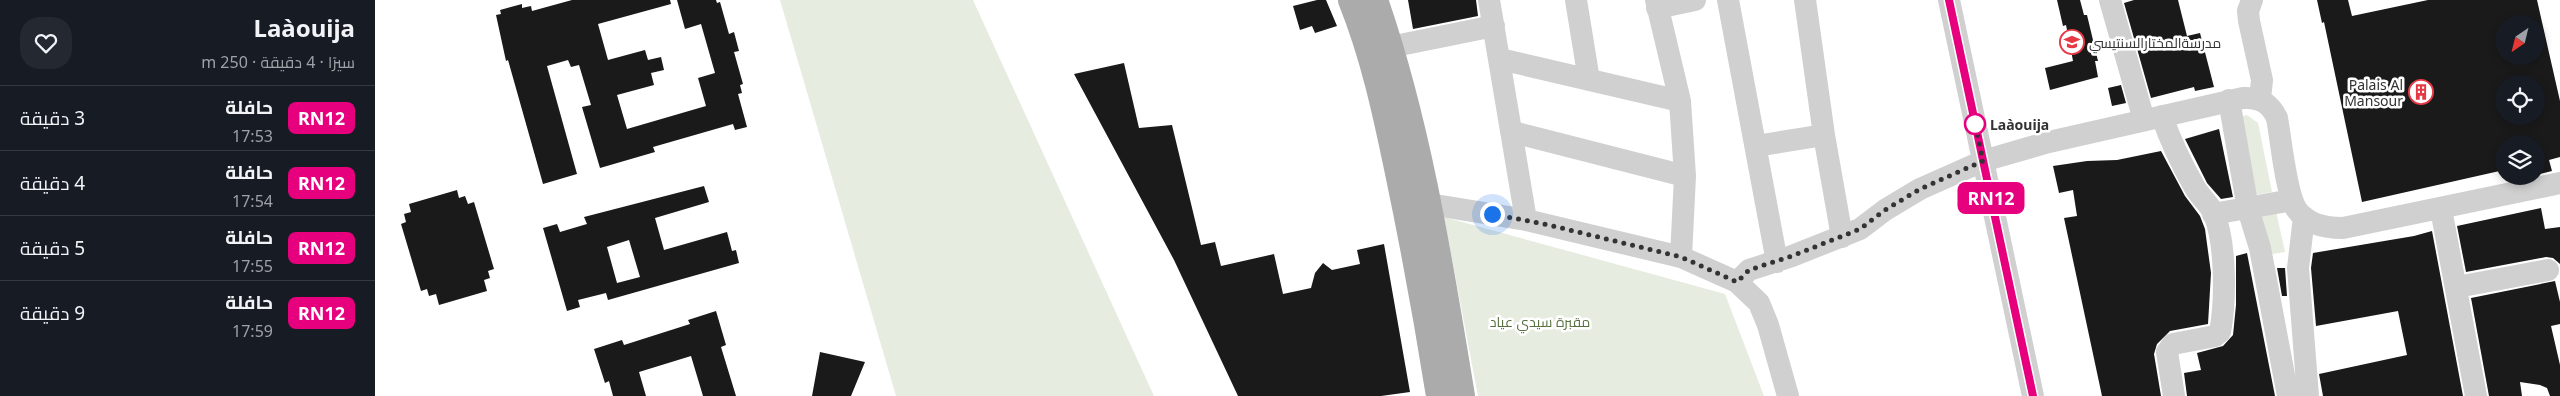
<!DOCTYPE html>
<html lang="ar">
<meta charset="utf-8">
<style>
:root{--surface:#171b24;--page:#242831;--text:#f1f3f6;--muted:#9ea1a6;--line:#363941}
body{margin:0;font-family:"Noto Sans",Cairo,sans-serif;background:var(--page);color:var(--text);direction:rtl;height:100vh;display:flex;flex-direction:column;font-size:19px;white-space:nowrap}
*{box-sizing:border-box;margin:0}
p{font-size:16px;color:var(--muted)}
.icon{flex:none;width:28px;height:28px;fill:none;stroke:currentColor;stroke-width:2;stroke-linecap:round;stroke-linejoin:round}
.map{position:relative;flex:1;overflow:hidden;direction:ltr}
.drawer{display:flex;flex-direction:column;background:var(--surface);width:375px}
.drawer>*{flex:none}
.badge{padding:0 10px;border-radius:8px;font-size:18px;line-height:32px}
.needle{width:32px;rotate:215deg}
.fabs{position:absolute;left:2120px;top:15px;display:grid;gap:10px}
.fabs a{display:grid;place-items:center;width:50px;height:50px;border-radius:50%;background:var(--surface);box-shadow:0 2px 8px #0003;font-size:25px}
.you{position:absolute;width:25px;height:25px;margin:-12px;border:4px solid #fff;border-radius:50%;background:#1a73e8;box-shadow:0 0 0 8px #1a73e833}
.map>.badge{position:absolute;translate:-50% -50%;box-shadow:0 0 0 2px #fff}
.round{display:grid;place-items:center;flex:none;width:52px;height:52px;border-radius:20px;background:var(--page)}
.summary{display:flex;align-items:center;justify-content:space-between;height:85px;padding:0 20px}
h1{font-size:24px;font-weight:700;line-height:38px}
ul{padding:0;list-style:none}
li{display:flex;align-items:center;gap:15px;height:65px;padding:0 20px;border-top:1px solid var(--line)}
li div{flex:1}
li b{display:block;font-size:19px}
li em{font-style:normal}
li .badge{min-width:55px;font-weight:700;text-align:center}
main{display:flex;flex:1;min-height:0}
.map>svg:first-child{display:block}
.green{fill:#e6ecdf}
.building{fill:#1a1a1a;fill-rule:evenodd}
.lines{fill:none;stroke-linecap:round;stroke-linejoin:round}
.minor{stroke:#d0d0d0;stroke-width:22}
.major{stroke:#ababab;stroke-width:28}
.line-casing{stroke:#fff;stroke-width:11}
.line{stroke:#e6007e;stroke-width:8}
.walk{stroke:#333;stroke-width:5;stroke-dasharray:0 9}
.stop-dot{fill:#fff;stroke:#e6007e;stroke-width:2.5}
.labels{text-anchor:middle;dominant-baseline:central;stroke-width:5;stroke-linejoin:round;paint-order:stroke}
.poi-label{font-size:14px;fill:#333;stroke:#fff;text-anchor:start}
.stop-label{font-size:14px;font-weight:bold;fill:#333;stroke:#fff;text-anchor:start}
.park-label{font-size:14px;fill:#56703f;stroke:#fff}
</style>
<main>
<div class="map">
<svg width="2185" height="396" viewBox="0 0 2185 396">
<rect width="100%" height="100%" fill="#fff"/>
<path class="green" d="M 405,0 L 598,0 L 779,396 L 521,396 Z
M 1872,115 L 1883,123 L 1897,192 L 1879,195 L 1864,117 Z
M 1901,211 L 1910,252 L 1891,255 L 1882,214 Z
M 1069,217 L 1350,294 L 1389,396 L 1103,396 Z"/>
<path class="building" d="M 197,0 L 295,0 L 296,4 L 223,24 L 233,60 L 270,50 L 273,60 L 286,57 L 289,70 L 276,73 L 279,85 L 242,95 L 252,129 L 331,106 L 323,78 L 340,73 L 326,24 L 310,29 L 302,0 L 341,0 L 342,3 L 345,2 L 354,34 L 359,32 L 364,51 L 359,52 L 368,84 L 365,85 L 367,93 L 363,94 L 372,127 L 360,130 L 358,124 L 278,147 L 280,152 L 225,168 L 207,107 L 216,105 L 204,65 L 196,67 L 193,60 L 172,66 L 202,174 L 168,184 L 133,60 L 131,61 L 121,15 L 126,14 L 125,10 L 147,4 L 147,8 L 156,6 L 157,11 Z
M 942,0 L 951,0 L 962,26 L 940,33 L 937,26 L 925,30 L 918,6 Z
M 1033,0 L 1101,0 L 1103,16 L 1038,29 Z
M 1682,0 L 1705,0 L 1709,15 L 1712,15 L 1723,61 L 1720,61 L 1723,77 L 1675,90 L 1670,68 L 1698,61 L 1691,25 L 1688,26 Z
M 1759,0 L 1803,0 L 1812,36 L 1825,33 L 1839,87 L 1820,91 L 1819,87 L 1776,98 L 1749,3 Z
M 1942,0 L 1973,0 L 1977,16 L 2053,0 L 2162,0 L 2185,101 L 2185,157 L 2174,160 L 2177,171 L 2161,175 L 2161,144 L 2129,144 L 2129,170 L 1987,202 L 1949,22 L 1947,23 ZM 2129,24 L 2161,24 L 2161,56 L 2129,56 ZM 2129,84 L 2161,84 L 2161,116 L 2129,116 Z
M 749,63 L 764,128 L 797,125 L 826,245 L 840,242 L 846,266 L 899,254 L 908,294 L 936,288 L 940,273 L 948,263 L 957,270 L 985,264 L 982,250 L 1009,244 L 1035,392 L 1006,396 L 863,396 L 799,260 L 699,74 Z
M 1746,85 L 1751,103 L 1737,106 L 1733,88 Z
M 1844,129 L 1858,197 L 1846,199 L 1832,183 L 1810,139 Z
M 1786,151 L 1810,196 L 1825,216 L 1830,229 L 1836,273 L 1833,324 L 1795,331 L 1782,344 L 1779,354 L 1786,396 L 1727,396 L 1689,218 L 1702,216 L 1698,190 L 1684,193 L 1678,166 L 1712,161 L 1742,160 Z
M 329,186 L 334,202 L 280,218 L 289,250 L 352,232 L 357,251 L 361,250 L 364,263 L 233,300 L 231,293 L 203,300 L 205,307 L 192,311 L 168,228 L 182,224 L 185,232 L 212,224 L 209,217 ZM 254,240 L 265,277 L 242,283 L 232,247 Z
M 82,190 L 84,198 L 90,196 L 93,204 L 99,202 L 119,269 L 113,271 L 115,278 L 109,280 L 112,291 L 64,305 L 61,294 L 54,296 L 52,289 L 46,291 L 26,224 L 31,222 L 29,214 L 36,212 L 34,204 Z
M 2166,208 L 2170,229 L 2185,227 L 2185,264 L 2178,258 L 2171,257 L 2091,272 L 2082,226 Z
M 2057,231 L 2088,396 L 1948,396 L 1944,374 L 2032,355 L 2023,311 L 1941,326 L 1936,268 L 1938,253 L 2039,236 Z
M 1872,253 L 1900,396 L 1812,396 L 1809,373 L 1826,370 L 1822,353 L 1848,346 L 1858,335 L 1861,305 L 1861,256 Z
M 1902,268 L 1910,268 L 1912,296 L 1907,296 Z
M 2180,281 L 2185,302 L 2185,324 L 2176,326 L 2185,365 L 2185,396 L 2175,396 L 2172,388 L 2165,385 L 2145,382 L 2147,396 L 2114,396 L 2096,298 Z
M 341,311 L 351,345 L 346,347 L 361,396 L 328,396 L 316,356 L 264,372 L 271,396 L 238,396 L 234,381 L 230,383 L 219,349 L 247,340 L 249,345 L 315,324 L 313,320 Z
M 445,352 L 490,362 L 476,396 L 437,396 Z"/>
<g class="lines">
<path class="minor" d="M 1114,0 L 1151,220 L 1306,257 L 1362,282 L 1384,303 L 1393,325 L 1413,396
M 1201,0 L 1214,80
M 1353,0 L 1402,262
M 1430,0 L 1449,135 L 1467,237
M 1574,0 L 1658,396
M 1735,0 L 1769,120
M 1877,0 L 1873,11 L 1874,21 L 1887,80 L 1885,99
M 1282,8 L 1320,0
M 1015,47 L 1119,26
M 1125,59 L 1305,101
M 1854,100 L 1873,209 L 1885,248 L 1913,396
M 1787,116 C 1795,140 1806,163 1819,186 C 1824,196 1834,203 1839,214 C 1851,243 1851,301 1845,332 L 1840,336 L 1798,344 L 1792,352 L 1799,396
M 1138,132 L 1310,176 L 1305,101 L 1281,0
M 1381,146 L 1449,135
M 1036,201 L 1151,220
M 2066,209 L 2101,396
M 1838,214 L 1917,200
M 1929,217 L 1923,268 L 1933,396
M 1306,257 L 1310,176
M 1362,282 L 1374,270 L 1417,256 L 1485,229 L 1510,210 L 1545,189 L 1608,161 L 1674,142 L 1868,98 C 1885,97 1895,103 1902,118 C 1906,139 1911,195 1922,210 C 1932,224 1951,228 1968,228 L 2185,183
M 2082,287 L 2173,270"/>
<path class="major" d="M 977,0 C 999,55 1011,110 1023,168 C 1039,244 1053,320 1065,396
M 999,0 C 1043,127 1064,263 1086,396"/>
</g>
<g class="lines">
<defs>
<path id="line" d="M 1574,0 L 1658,396"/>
</defs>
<use href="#line" class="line-casing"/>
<use href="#line" class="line"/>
<path class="walk" d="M 1117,214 L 1174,225 L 1306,257 L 1362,282 L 1374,270 L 1417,256 L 1485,229 L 1510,210 L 1545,189 L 1608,161 L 1600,124"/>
</g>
<defs>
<symbol id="school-ring" viewBox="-11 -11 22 22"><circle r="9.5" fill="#fff" stroke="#e63946" stroke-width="1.5"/><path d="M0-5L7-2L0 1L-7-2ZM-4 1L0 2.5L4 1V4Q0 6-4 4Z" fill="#e63946"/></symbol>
<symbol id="building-ring" viewBox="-11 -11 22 22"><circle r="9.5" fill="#fff" stroke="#e63946" stroke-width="1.5"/><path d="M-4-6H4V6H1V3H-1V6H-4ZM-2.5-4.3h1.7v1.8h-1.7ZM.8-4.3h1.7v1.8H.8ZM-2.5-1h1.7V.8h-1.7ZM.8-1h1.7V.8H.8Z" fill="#e63946"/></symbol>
</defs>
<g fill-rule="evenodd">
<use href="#school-ring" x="1683" y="28" width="28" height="28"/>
<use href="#building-ring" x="2032" y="78" width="28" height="28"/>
</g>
<circle class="stop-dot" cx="1600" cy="124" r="10"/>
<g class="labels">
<g class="poi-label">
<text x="1714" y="42">مدرسةالمختارالسنتيسي</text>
<text x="2028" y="84" text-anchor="end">Palais Al<tspan x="2028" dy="16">Mansour</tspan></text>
</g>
<g class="stop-label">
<text x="1615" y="124">Laàouija</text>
</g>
<g class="park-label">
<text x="1165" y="321">مقبرة سيدي عياد</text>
</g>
</g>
</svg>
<div class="fabs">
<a><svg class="needle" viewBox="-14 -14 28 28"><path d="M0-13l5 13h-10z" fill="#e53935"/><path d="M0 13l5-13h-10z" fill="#9ea1a6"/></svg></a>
<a><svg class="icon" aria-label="locate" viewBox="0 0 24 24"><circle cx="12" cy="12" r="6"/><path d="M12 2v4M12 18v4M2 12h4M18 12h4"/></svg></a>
<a><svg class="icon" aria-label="layers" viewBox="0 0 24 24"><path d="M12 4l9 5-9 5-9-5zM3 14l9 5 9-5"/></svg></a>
</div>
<div class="you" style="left:1117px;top:214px"></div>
<b class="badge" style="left:1616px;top:198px;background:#e6007e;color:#fff">RN12</b>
</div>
<section class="drawer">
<div class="summary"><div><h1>Laàouija</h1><p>سيرًا · 4 دقيقة · 250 m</p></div><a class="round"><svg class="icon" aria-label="heart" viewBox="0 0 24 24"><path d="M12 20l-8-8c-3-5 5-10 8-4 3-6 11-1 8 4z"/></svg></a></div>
<ul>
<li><span class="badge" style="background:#e6007e;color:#fff">RN12</span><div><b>حافلة</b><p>17:53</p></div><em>3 دقيقة</em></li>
<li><span class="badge" style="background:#e6007e;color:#fff">RN12</span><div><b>حافلة</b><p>17:54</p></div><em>4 دقيقة</em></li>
<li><span class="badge" style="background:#e6007e;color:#fff">RN12</span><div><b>حافلة</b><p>17:55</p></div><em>5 دقيقة</em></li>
<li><span class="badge" style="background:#e6007e;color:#fff">RN12</span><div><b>حافلة</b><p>17:59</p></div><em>9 دقيقة</em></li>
</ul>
</section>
</main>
